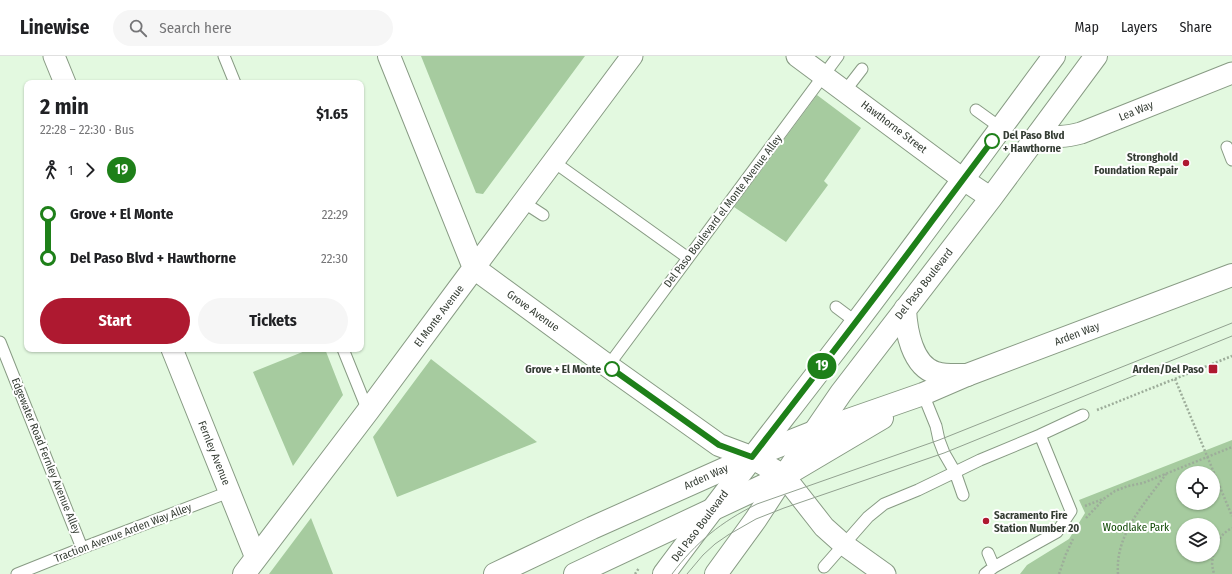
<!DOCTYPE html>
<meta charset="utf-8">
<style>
:root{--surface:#fff;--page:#f6f6f6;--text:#202124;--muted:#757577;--line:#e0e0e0;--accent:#ae1930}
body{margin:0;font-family:"Fira Sans Condensed",sans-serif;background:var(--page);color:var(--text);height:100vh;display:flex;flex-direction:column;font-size:15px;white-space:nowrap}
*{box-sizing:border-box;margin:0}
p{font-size:13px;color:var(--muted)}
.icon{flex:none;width:22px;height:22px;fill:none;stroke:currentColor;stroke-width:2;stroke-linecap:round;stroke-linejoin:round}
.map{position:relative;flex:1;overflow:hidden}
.sheet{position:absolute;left:24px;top:24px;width:340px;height:272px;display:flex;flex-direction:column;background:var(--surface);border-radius:8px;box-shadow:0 1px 3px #0004}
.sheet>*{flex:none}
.badge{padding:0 8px;border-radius:13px;font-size:14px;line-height:26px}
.tools{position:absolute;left:1176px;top:410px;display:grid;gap:8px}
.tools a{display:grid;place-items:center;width:44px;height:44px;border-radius:50%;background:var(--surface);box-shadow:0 1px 3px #0004;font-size:20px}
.map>.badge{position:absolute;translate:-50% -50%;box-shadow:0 0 0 2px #fff}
.legs{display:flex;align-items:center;gap:6px;height:44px;padding:0 16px;font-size:13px}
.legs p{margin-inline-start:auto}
.head{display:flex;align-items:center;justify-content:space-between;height:68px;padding:0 16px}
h1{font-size:22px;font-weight:700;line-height:30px}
.button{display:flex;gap:8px;margin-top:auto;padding:8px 16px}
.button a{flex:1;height:46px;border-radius:24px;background:var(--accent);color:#fff;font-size:16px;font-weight:700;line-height:46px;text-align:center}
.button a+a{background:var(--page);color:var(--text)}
ul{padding:0 16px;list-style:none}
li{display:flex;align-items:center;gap:14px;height:44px;font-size:15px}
li i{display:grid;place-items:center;width:6px;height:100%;margin:0 5px;background:currentColor}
li i::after{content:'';width:10px;height:10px;margin:-5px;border:3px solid;border-radius:50%;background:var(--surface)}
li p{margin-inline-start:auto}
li:first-child i{background:linear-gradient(#0000 50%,currentColor 0)}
li:last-child i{background:linear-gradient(currentColor 50%,#0000 0)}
header{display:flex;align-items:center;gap:24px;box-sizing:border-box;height:56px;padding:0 20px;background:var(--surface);border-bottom:1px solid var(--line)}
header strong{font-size:19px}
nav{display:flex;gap:22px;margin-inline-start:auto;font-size:14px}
.search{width:280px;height:36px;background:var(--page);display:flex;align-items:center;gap:10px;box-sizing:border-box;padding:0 14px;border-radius:22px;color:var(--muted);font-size:15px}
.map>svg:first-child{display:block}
.green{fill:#a6cb9f;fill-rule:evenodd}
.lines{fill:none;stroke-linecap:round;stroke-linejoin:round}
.lane-casing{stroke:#889b84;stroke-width:13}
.street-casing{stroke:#889b84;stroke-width:23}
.secondary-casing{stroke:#889b84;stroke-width:24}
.primary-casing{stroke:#889b84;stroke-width:24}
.path{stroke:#9dad9a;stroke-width:2.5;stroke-dasharray:2 2;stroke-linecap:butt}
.lane{stroke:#fff;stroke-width:11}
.street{stroke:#fff;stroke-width:21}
.secondary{stroke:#fff;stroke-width:22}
.primary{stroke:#fff;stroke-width:22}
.tram{stroke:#92a190;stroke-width:1}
.line-1-casing{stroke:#fff;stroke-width:9}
.line-1{stroke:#1e8019;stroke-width:6}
.stop-1-dot{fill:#fff;stroke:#1e8019;stroke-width:2}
.poi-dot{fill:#ae1930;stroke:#fff;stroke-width:1.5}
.labels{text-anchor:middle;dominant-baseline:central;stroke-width:4;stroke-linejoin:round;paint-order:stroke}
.street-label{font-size:11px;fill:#353d34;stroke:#fff}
.stop-label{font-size:11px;font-weight:bold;fill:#353d34;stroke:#fff;text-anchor:start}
.poi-label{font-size:11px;font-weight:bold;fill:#353d34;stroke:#fff;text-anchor:end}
.park-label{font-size:11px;fill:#0e4803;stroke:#fff}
</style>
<header>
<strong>Linewise</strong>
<div class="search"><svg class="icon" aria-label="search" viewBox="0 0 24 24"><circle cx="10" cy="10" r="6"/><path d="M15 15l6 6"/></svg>Search here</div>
<nav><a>Map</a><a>Layers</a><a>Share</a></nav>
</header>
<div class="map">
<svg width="1232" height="518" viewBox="0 0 1232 518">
<rect width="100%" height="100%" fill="#e3f9e0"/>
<path class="green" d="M 421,0 L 585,0 L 483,138 L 476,137 Z
M 817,39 L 861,72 L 824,125 L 828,129 L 786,186 L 734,151 Z
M 310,293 L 325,293 L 343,339 L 293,410 L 253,316 Z
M 431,303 L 537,386 L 397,441 L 373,381 Z
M 1232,384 L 1232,518 L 1020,518 L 1027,509 L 1069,483 L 1085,457 L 1079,444 ZM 1183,417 L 1213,417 L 1213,447 L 1183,447 ZM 1183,469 L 1213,469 L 1213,499 L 1183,499 Z
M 311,462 L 333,518 L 269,518 Z"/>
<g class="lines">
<defs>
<path id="lane" d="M 224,0 L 235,27
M 845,35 L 862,13
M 976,54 L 1001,72
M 1227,91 L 1232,104
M 554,106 L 688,202
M 523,146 L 543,159
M 836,251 L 856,266
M 0,286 L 82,492
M 343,293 L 368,355
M 608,310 L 838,0
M 923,338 L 936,370 L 939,384 L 944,397 L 955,416 L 963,439
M 988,497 L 994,511
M 824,511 L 868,461 L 884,448 L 918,434 L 980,404 L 1040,379 L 1083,359
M 17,518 L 82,492 L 229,436
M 985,518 L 994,511 L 1057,476 L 1071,455 L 1040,379"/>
<path id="street" d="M 54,0 L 65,27
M 797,0 L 964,124 L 991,142
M 1038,78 C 1054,82 1066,81 1081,77 L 1232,17
M 474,212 L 632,0
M 172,293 L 256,502
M 784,420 L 824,471 L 843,488 L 885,518"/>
<path id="secondary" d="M 389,0 L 474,212 L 608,310 L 719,389 L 751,401 L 784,420
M 905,253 C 906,274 912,310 936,317 C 945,320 958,319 967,319
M 244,518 L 368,355 L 474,212
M 664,518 C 727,433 792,351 856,267 C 923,179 988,89 1054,0
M 716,518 L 756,463 L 784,420 L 841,337 L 991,142 L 1096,0"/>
<path id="primary" d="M 495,518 L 592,472 L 751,401 L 814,376 L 923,338 L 967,319 L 1232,219
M 575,518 L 784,420 L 882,362"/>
</defs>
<use href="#lane" class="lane-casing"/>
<use href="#street" class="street-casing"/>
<use href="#secondary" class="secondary-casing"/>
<use href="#primary" class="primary-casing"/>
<path class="path" d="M 1175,323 L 1232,460
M 1097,354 L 1232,300
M 1085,450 L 1105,442 L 1115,435 L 1128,430 L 1143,427 L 1232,391
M 1086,462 L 1103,444
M 1213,497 C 1216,486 1222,477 1232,472
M 1213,499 L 1212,509 L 1214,518
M 635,518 L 639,512
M 1059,518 L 1066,498 L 1073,483
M 1118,518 C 1115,478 1144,449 1166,418"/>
<use href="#lane" class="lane"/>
<use href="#street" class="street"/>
<use href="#secondary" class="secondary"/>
<use href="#primary" class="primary"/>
<path class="tram" d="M 672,518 C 696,486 721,466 757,448 L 939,384 L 1232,267
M 687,518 L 703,499 L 715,488 L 728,479 L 756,463 L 784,452 L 944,397 L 1232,280"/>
</g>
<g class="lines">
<defs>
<path id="line-1" d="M 612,313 L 719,389 L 752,401 C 812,323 873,245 932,165 C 952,138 972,112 992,85"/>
</defs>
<use href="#line-1" class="line-1-casing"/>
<use href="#line-1" class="line-1"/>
</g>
<g class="stop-1-dot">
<circle cx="992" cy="85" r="7"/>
<circle cx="612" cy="313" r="7"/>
</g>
<g class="poi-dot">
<circle cx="1186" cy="107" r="4"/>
<rect x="1208" y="308" width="10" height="10" rx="2"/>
<circle cx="986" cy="465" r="4"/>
</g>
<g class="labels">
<g class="street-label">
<text transform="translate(1136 55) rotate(-22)">Lea Way</text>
<text transform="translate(894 71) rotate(37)">Hawthorne Street</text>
<text transform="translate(723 155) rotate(-53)">Del Paso Boulevard el Monte Avenue Alley</text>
<text transform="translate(924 228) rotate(-52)">Del Paso Boulevard</text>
<text transform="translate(533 255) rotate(36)">Grove Avenue</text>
<text transform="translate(439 260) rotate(-53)">El Monte Avenue</text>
<text transform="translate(1077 278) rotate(-21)">Arden Way</text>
<text transform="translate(214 397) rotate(68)">Fernley Avenue</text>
<text transform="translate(46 400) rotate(68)">Edgewater Road Fernley Avenue Alley</text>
<text transform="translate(706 421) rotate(-24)">Arden Way</text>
<text transform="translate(700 470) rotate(-53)">Del Paso Boulevard</text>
<text transform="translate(123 477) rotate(-21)">Traction Avenue Arden Way Alley</text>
</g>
<g class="stop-label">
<text x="1003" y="79">Del Paso Blvd<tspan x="1003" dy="13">+ Hawthorne</tspan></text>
<text x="601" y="313" text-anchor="end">Grove + El Monte</text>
</g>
<g class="poi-label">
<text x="1178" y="101">Stronghold<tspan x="1178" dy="13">Foundation Repair</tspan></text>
<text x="1204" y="313">Arden/Del Paso</text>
<text x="994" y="459" text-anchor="start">Sacramento Fire<tspan x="994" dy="13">Station Number 20</tspan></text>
</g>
<g class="park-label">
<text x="1136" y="471">Woodlake Park</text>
</g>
</g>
</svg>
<div class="tools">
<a><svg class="icon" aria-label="locate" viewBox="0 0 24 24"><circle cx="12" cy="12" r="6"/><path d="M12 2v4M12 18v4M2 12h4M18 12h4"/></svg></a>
<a><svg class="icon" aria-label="layers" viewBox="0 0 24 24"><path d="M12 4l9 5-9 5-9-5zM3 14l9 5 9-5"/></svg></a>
</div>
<b class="badge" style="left:822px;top:310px;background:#1e8019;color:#fff">19</b>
<section class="sheet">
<div class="head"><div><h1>2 min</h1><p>22:28 – 22:30 · Bus</p></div><b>$1.65</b></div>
<div class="legs"><svg class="icon" aria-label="walk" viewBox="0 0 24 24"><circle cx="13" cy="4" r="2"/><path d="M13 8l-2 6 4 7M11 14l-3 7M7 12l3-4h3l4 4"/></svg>1<svg class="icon" aria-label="forward" viewBox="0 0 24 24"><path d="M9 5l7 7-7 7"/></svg><b class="badge" style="background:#1e8019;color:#fff">19</b></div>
<ul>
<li><i style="color:#1e8019"></i><b>Grove + El Monte</b><p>22:29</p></li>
<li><i style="color:#1e8019"></i><b>Del Paso Blvd + Hawthorne</b><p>22:30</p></li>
</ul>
<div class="button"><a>Start</a><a>Tickets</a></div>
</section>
</div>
